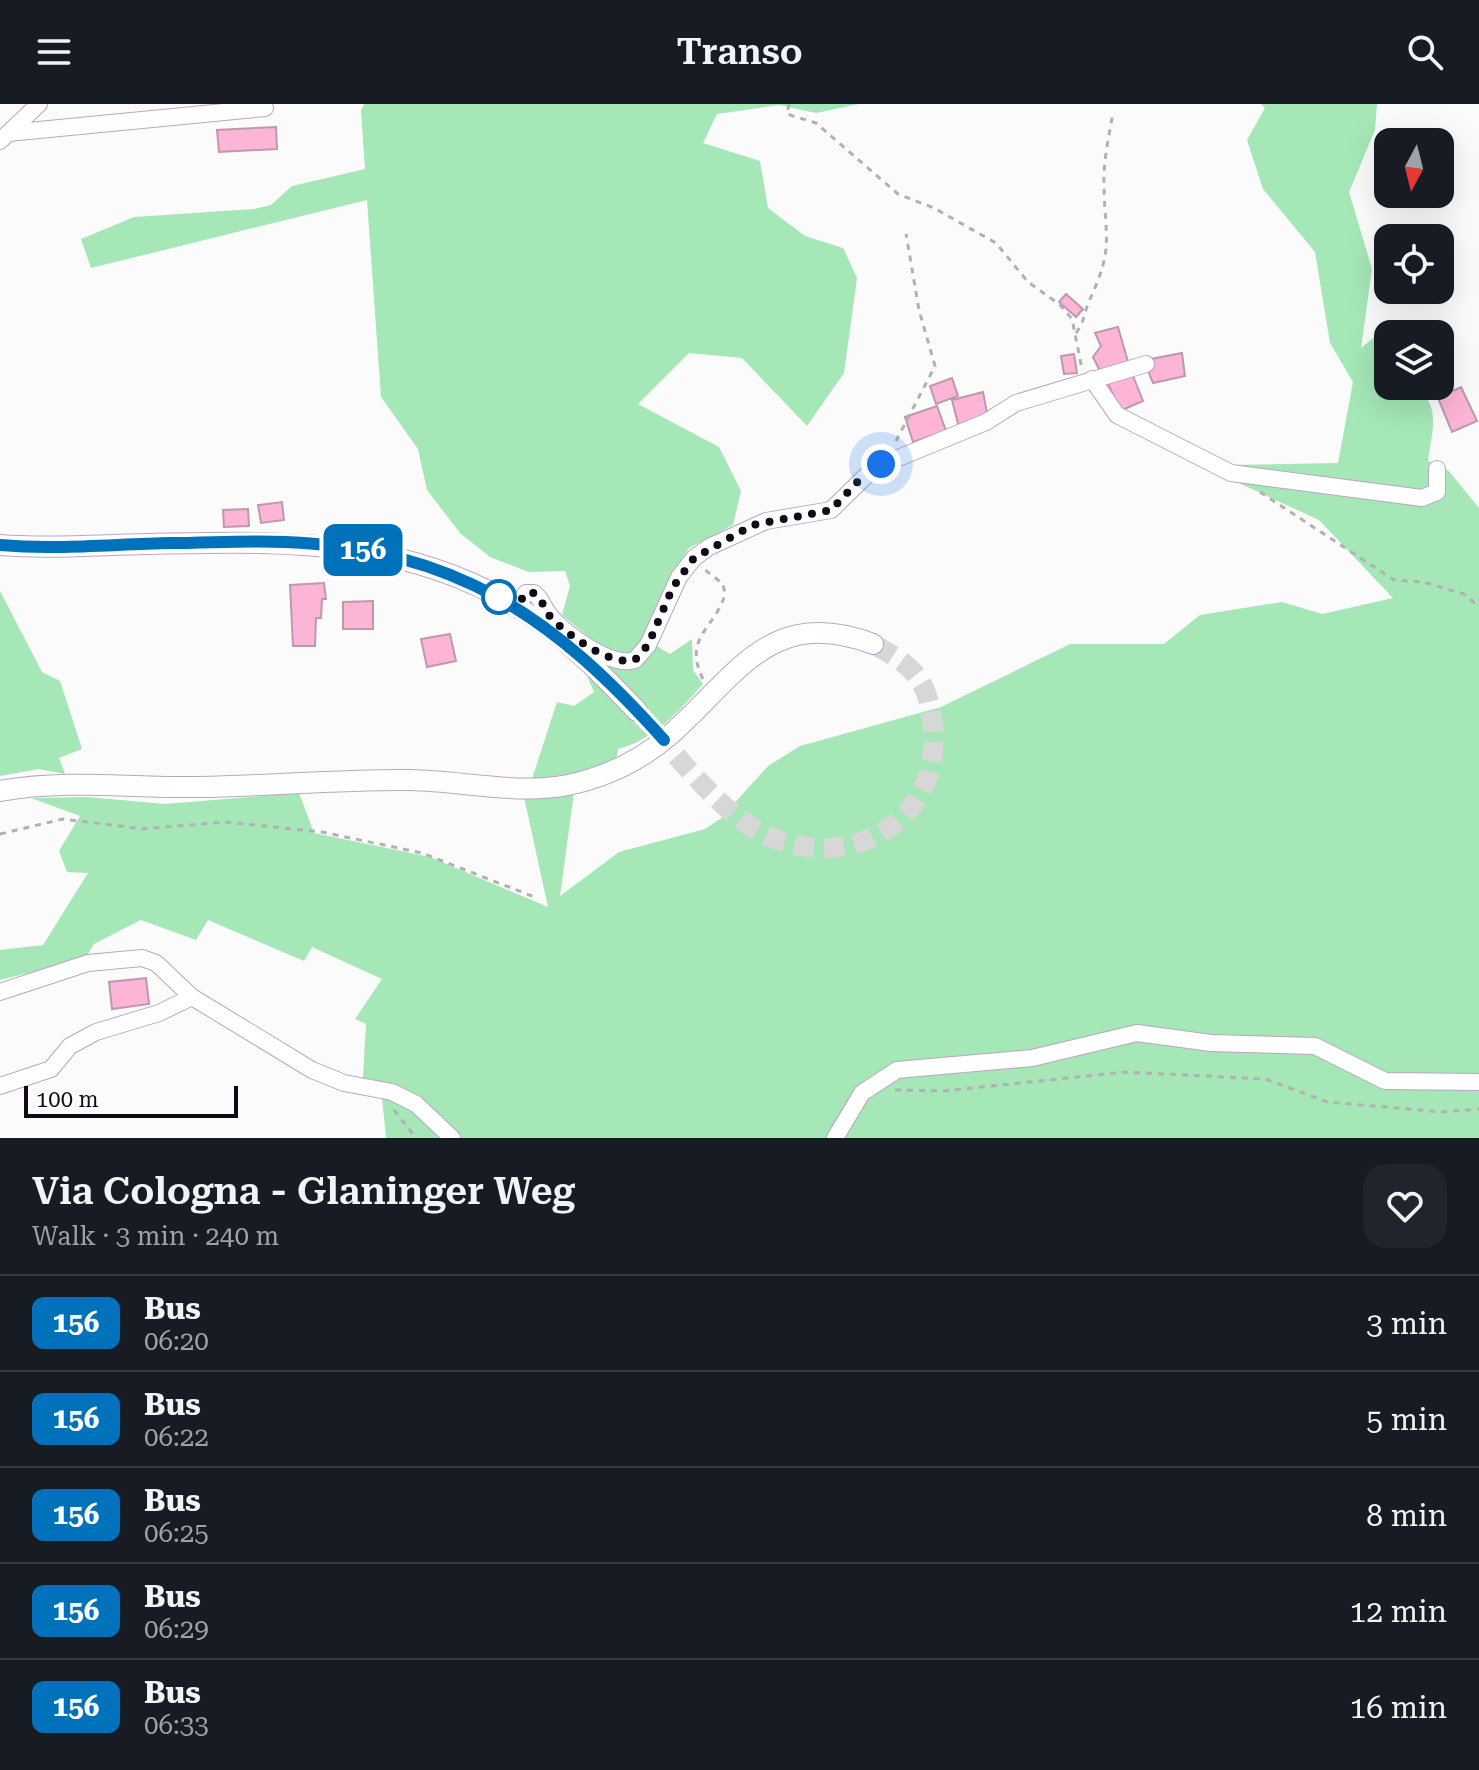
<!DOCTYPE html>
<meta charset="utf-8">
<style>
:root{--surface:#171b24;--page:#20242c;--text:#f1f3f6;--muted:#9ea1a6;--line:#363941}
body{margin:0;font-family:"Roboto Serif",serif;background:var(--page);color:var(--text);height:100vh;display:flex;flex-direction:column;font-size:30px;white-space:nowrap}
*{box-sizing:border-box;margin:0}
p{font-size:26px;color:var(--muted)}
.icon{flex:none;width:44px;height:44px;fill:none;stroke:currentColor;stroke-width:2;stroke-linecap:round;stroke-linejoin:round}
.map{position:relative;height:1034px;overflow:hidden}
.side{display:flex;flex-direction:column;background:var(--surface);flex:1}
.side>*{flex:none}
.badge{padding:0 16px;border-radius:12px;font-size:28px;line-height:52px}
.needle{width:52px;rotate:187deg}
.tools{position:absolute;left:1374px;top:24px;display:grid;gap:16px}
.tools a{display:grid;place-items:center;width:80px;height:80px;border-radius:16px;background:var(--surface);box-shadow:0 8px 32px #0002;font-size:40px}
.scale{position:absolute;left:24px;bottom:20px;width:214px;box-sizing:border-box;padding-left:8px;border:4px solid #120a14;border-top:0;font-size:22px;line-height:28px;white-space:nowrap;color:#120a14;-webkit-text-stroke:6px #fff;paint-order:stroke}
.you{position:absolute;width:40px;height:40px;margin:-20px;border:6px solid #fff;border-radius:50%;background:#1a73e8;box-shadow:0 0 0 12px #1a73e833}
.map>.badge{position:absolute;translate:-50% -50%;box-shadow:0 0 0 4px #fff}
.round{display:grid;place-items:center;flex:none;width:84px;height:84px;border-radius:24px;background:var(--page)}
.headline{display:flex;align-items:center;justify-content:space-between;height:136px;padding:0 32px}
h1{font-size:38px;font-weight:600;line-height:60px}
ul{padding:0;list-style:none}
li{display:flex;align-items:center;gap:24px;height:96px;padding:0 32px;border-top:2px solid var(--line)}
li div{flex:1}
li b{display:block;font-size:30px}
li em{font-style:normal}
li .badge{min-width:88px;font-weight:700;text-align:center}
header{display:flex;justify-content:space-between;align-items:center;height:104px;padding:0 32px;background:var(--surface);font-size:36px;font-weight:600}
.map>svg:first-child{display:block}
.green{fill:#a5e7b7}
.building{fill:#fcb4d7;stroke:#bd99aa;stroke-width:2}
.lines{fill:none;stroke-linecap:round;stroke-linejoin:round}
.major-tunnel{stroke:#d8d7d8;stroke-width:20;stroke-dasharray:20 10;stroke-linecap:butt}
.minor-casing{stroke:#bba5c2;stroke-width:18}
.major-casing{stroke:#bba5c2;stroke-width:22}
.path{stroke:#b2b0b3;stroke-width:3;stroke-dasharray:6 6;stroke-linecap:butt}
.minor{stroke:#fff;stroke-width:16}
.major{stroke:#fff;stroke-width:20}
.line-casing{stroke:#fff;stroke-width:18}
.line{stroke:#0072bc;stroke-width:12}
.walk{stroke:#120a14;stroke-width:8;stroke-dasharray:0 14.4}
.stop-dot{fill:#fff;stroke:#0072bc;stroke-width:4}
</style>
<header><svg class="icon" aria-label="menu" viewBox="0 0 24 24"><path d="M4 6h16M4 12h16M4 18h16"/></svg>Transo<svg class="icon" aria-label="search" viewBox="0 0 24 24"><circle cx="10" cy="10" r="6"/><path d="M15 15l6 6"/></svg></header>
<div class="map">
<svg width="1479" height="1034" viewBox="0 0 1479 1034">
<rect width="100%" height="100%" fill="#fbfbfb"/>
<path class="green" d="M 364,0 L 859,0 L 816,9 L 779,1 L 717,10 L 703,39 L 760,57 L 768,104 L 805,132 L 843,144 L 857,174 L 844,269 L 807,322 L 742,254 L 689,249 L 638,300 L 719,343 L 741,387 L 733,421 L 689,444 L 664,486 L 645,535 L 670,550 L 692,535 L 693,566 L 703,580 C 680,606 654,636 618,645 L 617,656 L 572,670 L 532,675 L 557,598 L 574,602 L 594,588 L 587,572 L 597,540 L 562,511 L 570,482 L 565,467 L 529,468 L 490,453 L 460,429 L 427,386 L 418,345 L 381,293 L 367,96 L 91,164 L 81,135 L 134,113 L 254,105 L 271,101 L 292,82 L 365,65 L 361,7 Z
M 1261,0 L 1377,0 L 1375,26 L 1349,88 L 1372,165 L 1361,244 L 1382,227 L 1399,230 L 1388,230 L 1388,282 L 1418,282 C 1441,307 1432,325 1428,357 L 1448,366 L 1479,404 L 1479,1034 L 386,1034 L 382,994 L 362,989 L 366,920 L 355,915 L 382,875 L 312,843 L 304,857 L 208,816 L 196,836 L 141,816 L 94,840 L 85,855 L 0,876 L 0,846 L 43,841 L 88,769 L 67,768 L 59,747 L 80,712 L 31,694 L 88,693 L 165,700 L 299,689 L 314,729 L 430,753 L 548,803 L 524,693 L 574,688 L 560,792 L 619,748 L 705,725 L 720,715 L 768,662 L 800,642 L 941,603 L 1070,540 L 1164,540 L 1200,511 L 1282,498 L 1322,510 L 1393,494 L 1319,416 L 1228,374 L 1231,361 L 1338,359 L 1353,278 L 1330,239 L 1315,148 L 1263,85 L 1247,36 L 1265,4 Z
M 0,487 L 42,568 L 60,577 L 82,645 L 59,654 L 65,670 L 39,665 L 0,672 Z"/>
<path class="building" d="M 276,23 L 277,45 L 219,48 L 217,26 Z
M 1066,190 L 1083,205 L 1076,213 L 1059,198 Z
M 1118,223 L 1129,261 L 1101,269 L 1093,253 L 1101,242 L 1095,229 Z
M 1182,249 L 1185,272 L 1153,279 L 1147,264 L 1151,255 Z
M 1074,250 L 1077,269 L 1064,270 L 1061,252 Z
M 1131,267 L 1143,297 L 1120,307 L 1107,277 Z
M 952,274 L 958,292 L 936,300 L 930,282 Z
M 1461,283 L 1477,317 L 1452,328 L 1438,294 Z
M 983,288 L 988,314 L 959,324 L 952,296 Z
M 937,302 L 946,327 L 913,338 L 905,313 Z
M 282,398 L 284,416 L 261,419 L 258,401 Z
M 248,405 L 249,422 L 224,423 L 223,406 Z
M 324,479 L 326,495 L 322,495 L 321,514 L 316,514 L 315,542 L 293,542 L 290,481 Z
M 373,497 L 373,525 L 343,525 L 343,498 Z
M 450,530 L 456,557 L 427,563 L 421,535 Z
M 146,874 L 149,900 L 112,905 L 109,878 Z"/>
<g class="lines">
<path class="major-tunnel" d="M 637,607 C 672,645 705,690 747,720 C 828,776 943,730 933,623 C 931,608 929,590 920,577 C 909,559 890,550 873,540"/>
<defs>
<path id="minor" d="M 8,29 L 265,4
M 0,37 L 39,0
M 1092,275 L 1117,311 L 1231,369 L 1422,394 L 1437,388 L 1437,365
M 517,502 L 526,489 L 534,489 C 542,495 543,503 549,510 C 563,529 611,564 635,556 L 648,541 L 679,473 L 694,454 L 709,443 L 766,417 L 831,406 L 874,364 L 986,318 L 1016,299 L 1146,260
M 0,888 L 88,859 L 142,854 L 156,859 L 192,893 L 312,966 L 344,979 L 392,988 L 416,1000 L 452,1034
M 0,982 L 51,965 L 70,942 L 96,928 L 159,909 L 192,893
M 835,1034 L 862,989 L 897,966 L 1032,954 L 1137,929 L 1211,939 L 1315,942 L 1385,977 L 1479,978"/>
<path id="major" d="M 0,441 C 48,445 98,441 146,440 C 289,437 421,432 543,520 C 578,545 607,576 637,607
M 0,687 C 67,675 132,684 199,683 C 270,682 341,675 411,676 C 463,677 516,691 568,681 C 606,673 641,656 670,631 C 737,572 770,501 873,540"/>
</defs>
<use href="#minor" class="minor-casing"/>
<use href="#major" class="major-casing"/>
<path class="path" d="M 789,0 L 787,10 L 816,19 L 898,90 L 934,104 L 996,139 L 1028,178 L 1059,200 L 1072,215 L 1082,265
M 1076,229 C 1085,217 1084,208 1090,195 C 1114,143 1105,136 1104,82 C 1103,57 1109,33 1113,8
M 896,337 L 935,262 L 919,206 L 906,130
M 1260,388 L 1394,476 L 1423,478 L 1464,490 L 1479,503
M 703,575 C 682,533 716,524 725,490 L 723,480 L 704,465
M 0,730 L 63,715 L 143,725 L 225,718 L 322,728 L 422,749 L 537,794
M 895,986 L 944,987 L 1125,968 L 1265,975 L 1328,998 L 1442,1008 L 1479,1005
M 394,1006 L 416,1034"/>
<use href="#minor" class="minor"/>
<use href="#major" class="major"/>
</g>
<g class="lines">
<defs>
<path id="line" d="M 0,441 C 56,446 114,440 170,439 C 208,439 247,436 285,438 C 456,445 553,512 664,636"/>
</defs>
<use href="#line" class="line-casing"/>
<use href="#line" class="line"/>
<path class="walk" d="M 499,493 L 517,502 L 526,489 L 534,489 C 542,495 543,502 548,510 C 563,529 612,563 635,556 L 648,541 L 673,483 L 694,454 L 753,421 L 831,406 L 862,373 L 881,360"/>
</g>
<circle class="stop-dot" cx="499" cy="493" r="16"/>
</svg>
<div class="tools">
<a><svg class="needle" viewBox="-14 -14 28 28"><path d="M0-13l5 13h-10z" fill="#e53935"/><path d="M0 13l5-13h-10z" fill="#9ea1a6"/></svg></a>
<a><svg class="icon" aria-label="locate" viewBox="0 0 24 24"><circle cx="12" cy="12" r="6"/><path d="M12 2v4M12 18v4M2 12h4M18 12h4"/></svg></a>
<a><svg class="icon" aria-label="layers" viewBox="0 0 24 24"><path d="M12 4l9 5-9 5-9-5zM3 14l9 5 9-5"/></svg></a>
</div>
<div class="scale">100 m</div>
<div class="you" style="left:881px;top:360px"></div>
<b class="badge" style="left:363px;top:446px;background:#0072bc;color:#fff">156</b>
</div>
<section class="side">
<div class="headline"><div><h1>Via Cologna - Glaninger Weg</h1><p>Walk · 3 min · 240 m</p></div><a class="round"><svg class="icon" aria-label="heart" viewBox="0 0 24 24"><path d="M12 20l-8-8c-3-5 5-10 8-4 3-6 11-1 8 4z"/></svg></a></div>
<ul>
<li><span class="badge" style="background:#0072bc;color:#fff">156</span><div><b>Bus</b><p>06:20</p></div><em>3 min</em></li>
<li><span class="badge" style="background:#0072bc;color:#fff">156</span><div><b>Bus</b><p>06:22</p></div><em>5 min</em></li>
<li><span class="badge" style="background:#0072bc;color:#fff">156</span><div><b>Bus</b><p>06:25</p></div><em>8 min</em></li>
<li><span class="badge" style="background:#0072bc;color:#fff">156</span><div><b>Bus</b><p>06:29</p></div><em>12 min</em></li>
<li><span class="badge" style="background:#0072bc;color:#fff">156</span><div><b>Bus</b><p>06:33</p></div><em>16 min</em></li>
</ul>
</section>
